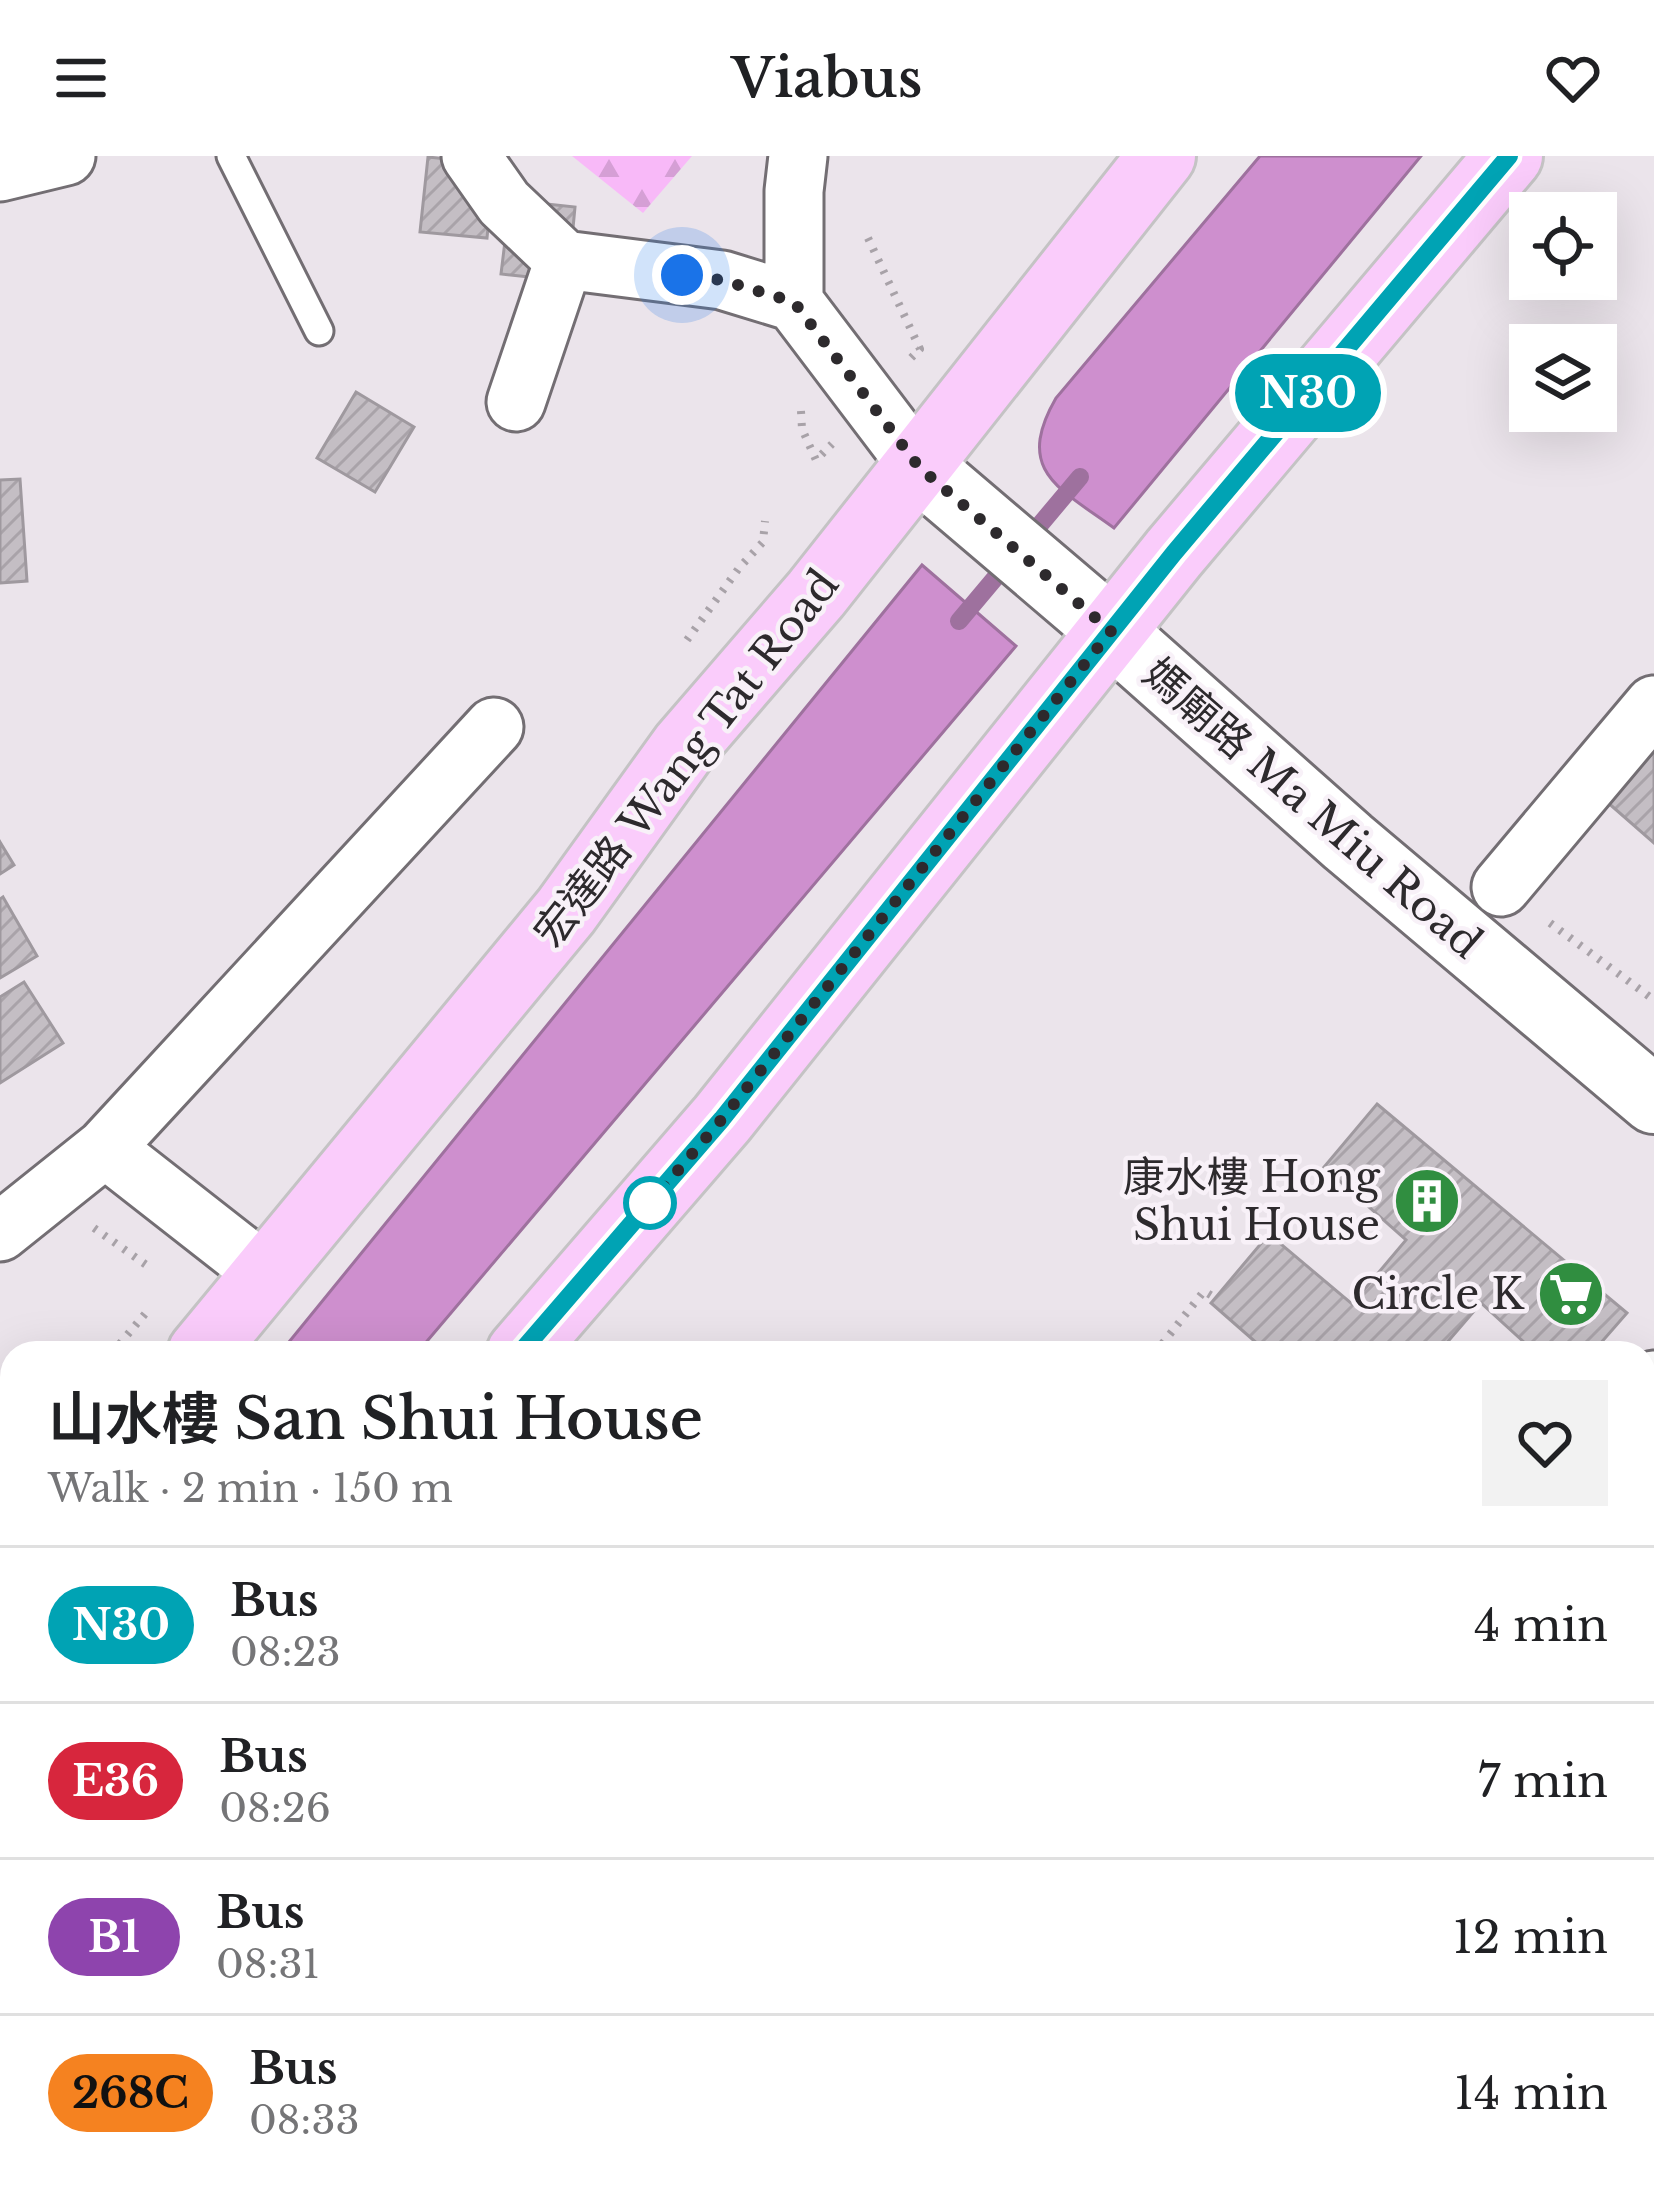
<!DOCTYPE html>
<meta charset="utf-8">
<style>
:root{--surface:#fff;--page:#f2f2f2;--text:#202124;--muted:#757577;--line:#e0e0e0}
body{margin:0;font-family:"Libre Baskerville","Noto Sans TC",serif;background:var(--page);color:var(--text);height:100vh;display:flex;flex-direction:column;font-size:45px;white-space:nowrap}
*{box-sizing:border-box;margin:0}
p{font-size:39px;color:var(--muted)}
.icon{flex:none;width:66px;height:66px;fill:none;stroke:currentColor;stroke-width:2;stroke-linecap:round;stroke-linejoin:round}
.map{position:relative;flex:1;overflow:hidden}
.sheet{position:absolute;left:0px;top:1185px;width:1656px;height:855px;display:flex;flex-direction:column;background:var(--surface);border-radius:36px 36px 0 0;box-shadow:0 12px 48px #0002}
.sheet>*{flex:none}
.badge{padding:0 24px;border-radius:39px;font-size:42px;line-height:78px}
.fabs{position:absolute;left:1509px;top:36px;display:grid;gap:24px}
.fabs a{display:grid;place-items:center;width:108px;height:108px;border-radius:0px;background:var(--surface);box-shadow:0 12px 48px #0002;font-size:60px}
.you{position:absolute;width:60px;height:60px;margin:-30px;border:9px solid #fff;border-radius:50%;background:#1a73e8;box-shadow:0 0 0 18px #1a73e833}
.map>.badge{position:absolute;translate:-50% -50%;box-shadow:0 0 0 6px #fff}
.round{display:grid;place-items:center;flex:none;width:126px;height:126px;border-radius:0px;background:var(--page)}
.summary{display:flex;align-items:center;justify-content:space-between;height:204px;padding:0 48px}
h1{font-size:57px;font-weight:600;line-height:90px}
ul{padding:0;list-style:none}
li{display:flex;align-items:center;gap:36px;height:156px;padding:0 48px;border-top:3px solid var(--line)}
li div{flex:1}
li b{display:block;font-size:45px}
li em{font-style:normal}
li .badge{min-width:132px;font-weight:700;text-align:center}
header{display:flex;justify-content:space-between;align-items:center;height:156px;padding:0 48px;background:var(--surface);font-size:54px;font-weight:600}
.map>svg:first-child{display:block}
.built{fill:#e1d5e1}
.forest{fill:url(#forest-firs)}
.water{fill:#ce8fce;stroke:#9e719e;stroke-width:3}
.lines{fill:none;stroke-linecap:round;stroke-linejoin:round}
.stream{stroke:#9e719e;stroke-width:18}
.building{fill:url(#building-hatch);stroke:#9f999f;stroke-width:3}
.lane-casing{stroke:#736e73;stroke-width:33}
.street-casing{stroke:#736e73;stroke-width:63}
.secondary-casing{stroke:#736e73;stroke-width:72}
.primary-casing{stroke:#c4c3c4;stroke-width:72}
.path{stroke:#a8a2a8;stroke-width:8;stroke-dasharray:3 9;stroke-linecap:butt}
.lane{stroke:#fff;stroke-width:27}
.street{stroke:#fff;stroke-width:57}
.secondary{stroke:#fff;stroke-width:66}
.primary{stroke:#faccfb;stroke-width:66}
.line-casing{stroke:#fff;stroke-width:27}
.line{stroke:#00a3b4;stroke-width:18}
.walk{stroke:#2d2a2d;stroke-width:12;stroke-dasharray:0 21.6}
.stop-dot{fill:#fff;stroke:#00a3b4;stroke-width:6}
.labels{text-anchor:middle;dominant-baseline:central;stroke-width:9;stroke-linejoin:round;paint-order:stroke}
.street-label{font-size:42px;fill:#2d2a2d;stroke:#f8f1f8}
.poi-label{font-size:42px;fill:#2d2a2d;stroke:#f8f1f8;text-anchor:end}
</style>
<header><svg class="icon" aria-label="menu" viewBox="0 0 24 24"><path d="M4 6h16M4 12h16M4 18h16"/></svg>Viabus<svg class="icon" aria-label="heart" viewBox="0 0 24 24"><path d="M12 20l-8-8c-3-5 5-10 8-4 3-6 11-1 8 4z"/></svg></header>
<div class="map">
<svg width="1654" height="2038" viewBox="0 0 1654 2038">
<defs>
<pattern id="forest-firs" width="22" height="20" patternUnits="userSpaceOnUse" patternTransform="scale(3)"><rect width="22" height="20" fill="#f8b9f8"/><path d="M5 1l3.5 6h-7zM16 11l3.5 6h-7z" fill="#d59fd5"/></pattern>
<pattern id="building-hatch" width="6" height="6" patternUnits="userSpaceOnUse" patternTransform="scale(3)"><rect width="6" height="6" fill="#c4bec4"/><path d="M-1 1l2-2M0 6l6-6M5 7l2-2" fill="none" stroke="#a9a3a9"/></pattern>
</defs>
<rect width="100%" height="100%" fill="#ebe4eb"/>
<path class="built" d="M 1654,1919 L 1654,2038 L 1561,2038 L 1569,2028 L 1644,2028 L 1644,1932 Z"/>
<path class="forest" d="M 572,0 L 692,0 L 643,57 Z"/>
<path class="water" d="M 1260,0 L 1421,0 L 1114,372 C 1059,332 1014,315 1056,242 Z
M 922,409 L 1016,490 L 417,1197 L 280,1197 Z
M 12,1525 L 12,1686 L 0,1700 L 0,1540 Z"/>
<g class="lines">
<path class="stream" d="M 959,465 L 1080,321"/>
</g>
<path class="building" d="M 428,1 L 494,8 L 487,82 L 420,76 Z
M 510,44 L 575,51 L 568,125 L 501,118 Z
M 356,236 L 414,271 L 375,336 L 317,302 Z
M 20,323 L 27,425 L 0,427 L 0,324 Z
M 1654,589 L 1654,687 L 1606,645 Z
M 0,686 L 14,709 L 0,718 Z
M 3,741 L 37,800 L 0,822 L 0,743 Z
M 24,826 L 63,887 L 0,927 L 0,841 Z
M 1377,948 L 1627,1157 L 1592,1197 L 1536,1197 L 1481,1147 L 1438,1197 L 1268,1197 L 1211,1147 L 1269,1078 L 1352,1148 L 1406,1084 L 1324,1011 Z
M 1654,1377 L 1654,1599 L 1644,1612 L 1644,1389 Z
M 1654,1969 L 1654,2038 L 1646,2038 L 1644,1973 Z
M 205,2028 L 392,2028 L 383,2038 L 196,2038 Z
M 669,2028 L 876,2028 L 879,2031 L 874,2038 L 680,2038 Z
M 986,2028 L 1315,2028 L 1307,2038 L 977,2038 Z
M 1315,2028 L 1374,2028 L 1387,2038 L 1307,2038 Z"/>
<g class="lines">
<defs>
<path id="lane" d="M 231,0 L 319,175"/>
<path id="street" d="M 471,0 L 504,47 L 564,104 L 722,124 L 794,146 L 919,311
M 0,16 L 66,0
M 794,146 L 794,35 L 798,0
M 516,246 L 564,104
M 1501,731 L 1654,549
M 105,992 L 266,1118
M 0,1076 L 105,992 L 494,571
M 1644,1235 L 1654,1224"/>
<path id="secondary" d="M 919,311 L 1087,454 L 1348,686 L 1654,944"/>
<path id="primary" d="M 201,1197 L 566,755 L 684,591 L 816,438 L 1162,0
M 520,1197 L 722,963 L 1174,397 L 1509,0
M 0,1440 L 12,1426
M 0,1801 L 12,1787"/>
</defs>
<use href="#lane" class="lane-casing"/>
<use href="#street" class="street-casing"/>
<use href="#secondary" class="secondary-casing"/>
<use href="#primary" class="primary-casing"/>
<path class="path" d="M 868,82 L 920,193 L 911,202
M 801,255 L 802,273 L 816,304 L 832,288
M 687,484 L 739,412 L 763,386 L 765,365
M 1550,767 L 1654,844
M 94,1072 L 152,1113
M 112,1197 L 150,1152
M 1155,1197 L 1204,1135 L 1214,1141
M 0,1326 L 12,1314
M 1390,2038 L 1394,2028"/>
<use href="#lane" class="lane"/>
<use href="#street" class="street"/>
<use href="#secondary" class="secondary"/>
<use href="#primary" class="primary"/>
</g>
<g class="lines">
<defs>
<path id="line" d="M 520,1197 L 722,963 L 1174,397 L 1509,0"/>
</defs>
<use href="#line" class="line-casing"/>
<use href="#line" class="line"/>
<path class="walk" d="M 650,1047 L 722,963 L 1111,475 L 919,311 L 794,146 L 722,124 L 682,119"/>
</g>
<defs>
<symbol id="building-disc" viewBox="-11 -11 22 22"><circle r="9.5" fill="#308e40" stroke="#f8f1f8"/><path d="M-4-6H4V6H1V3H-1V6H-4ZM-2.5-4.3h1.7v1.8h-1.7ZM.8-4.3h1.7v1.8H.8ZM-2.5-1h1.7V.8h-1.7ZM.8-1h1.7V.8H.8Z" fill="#fff"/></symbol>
<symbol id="supermarket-disc" viewBox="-11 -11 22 22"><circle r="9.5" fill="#308e40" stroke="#f8f1f8"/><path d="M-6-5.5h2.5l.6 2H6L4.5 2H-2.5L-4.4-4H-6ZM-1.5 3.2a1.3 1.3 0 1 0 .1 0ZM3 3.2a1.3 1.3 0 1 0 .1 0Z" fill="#fff"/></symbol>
</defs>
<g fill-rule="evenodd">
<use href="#building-disc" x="1389" y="1007" width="76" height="76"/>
<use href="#supermarket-disc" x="1533" y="1100" width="76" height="76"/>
</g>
<circle class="stop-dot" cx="650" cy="1047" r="24"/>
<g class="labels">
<g class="street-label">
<text transform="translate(686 602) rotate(-52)">宏達路 Wang Tat Road</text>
<text transform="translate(1313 652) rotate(41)">媽廟路 Ma Miu Road</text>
</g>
<g class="poi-label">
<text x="1380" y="1021">康水樓 Hong<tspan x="1380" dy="48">Shui House</tspan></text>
<text x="1524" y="1138">Circle K</text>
</g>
</g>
</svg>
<div class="fabs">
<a><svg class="icon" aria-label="locate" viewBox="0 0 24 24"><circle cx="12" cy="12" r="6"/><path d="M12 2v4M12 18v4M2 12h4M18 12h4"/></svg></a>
<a><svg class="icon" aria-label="layers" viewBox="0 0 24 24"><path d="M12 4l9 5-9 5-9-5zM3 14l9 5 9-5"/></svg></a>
</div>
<div class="you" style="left:682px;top:119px"></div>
<b class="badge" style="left:1308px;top:237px;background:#00a3b4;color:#fff">N30</b>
<section class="sheet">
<div class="summary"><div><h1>山水樓 San Shui House</h1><p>Walk · 2 min · 150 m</p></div><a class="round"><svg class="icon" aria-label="heart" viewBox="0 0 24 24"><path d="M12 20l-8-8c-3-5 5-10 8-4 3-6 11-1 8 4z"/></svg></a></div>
<ul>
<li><span class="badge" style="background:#00a3b4;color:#fff">N30</span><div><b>Bus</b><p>08:23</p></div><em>4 min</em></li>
<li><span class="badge" style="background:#d7263d;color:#fff">E36</span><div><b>Bus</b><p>08:26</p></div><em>7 min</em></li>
<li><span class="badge" style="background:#8e44ad;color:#fff">B1</span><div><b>Bus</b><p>08:31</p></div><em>12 min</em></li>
<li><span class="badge" style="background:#f58220;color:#111">268C</span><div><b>Bus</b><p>08:33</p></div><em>14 min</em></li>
</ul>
</section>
</div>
